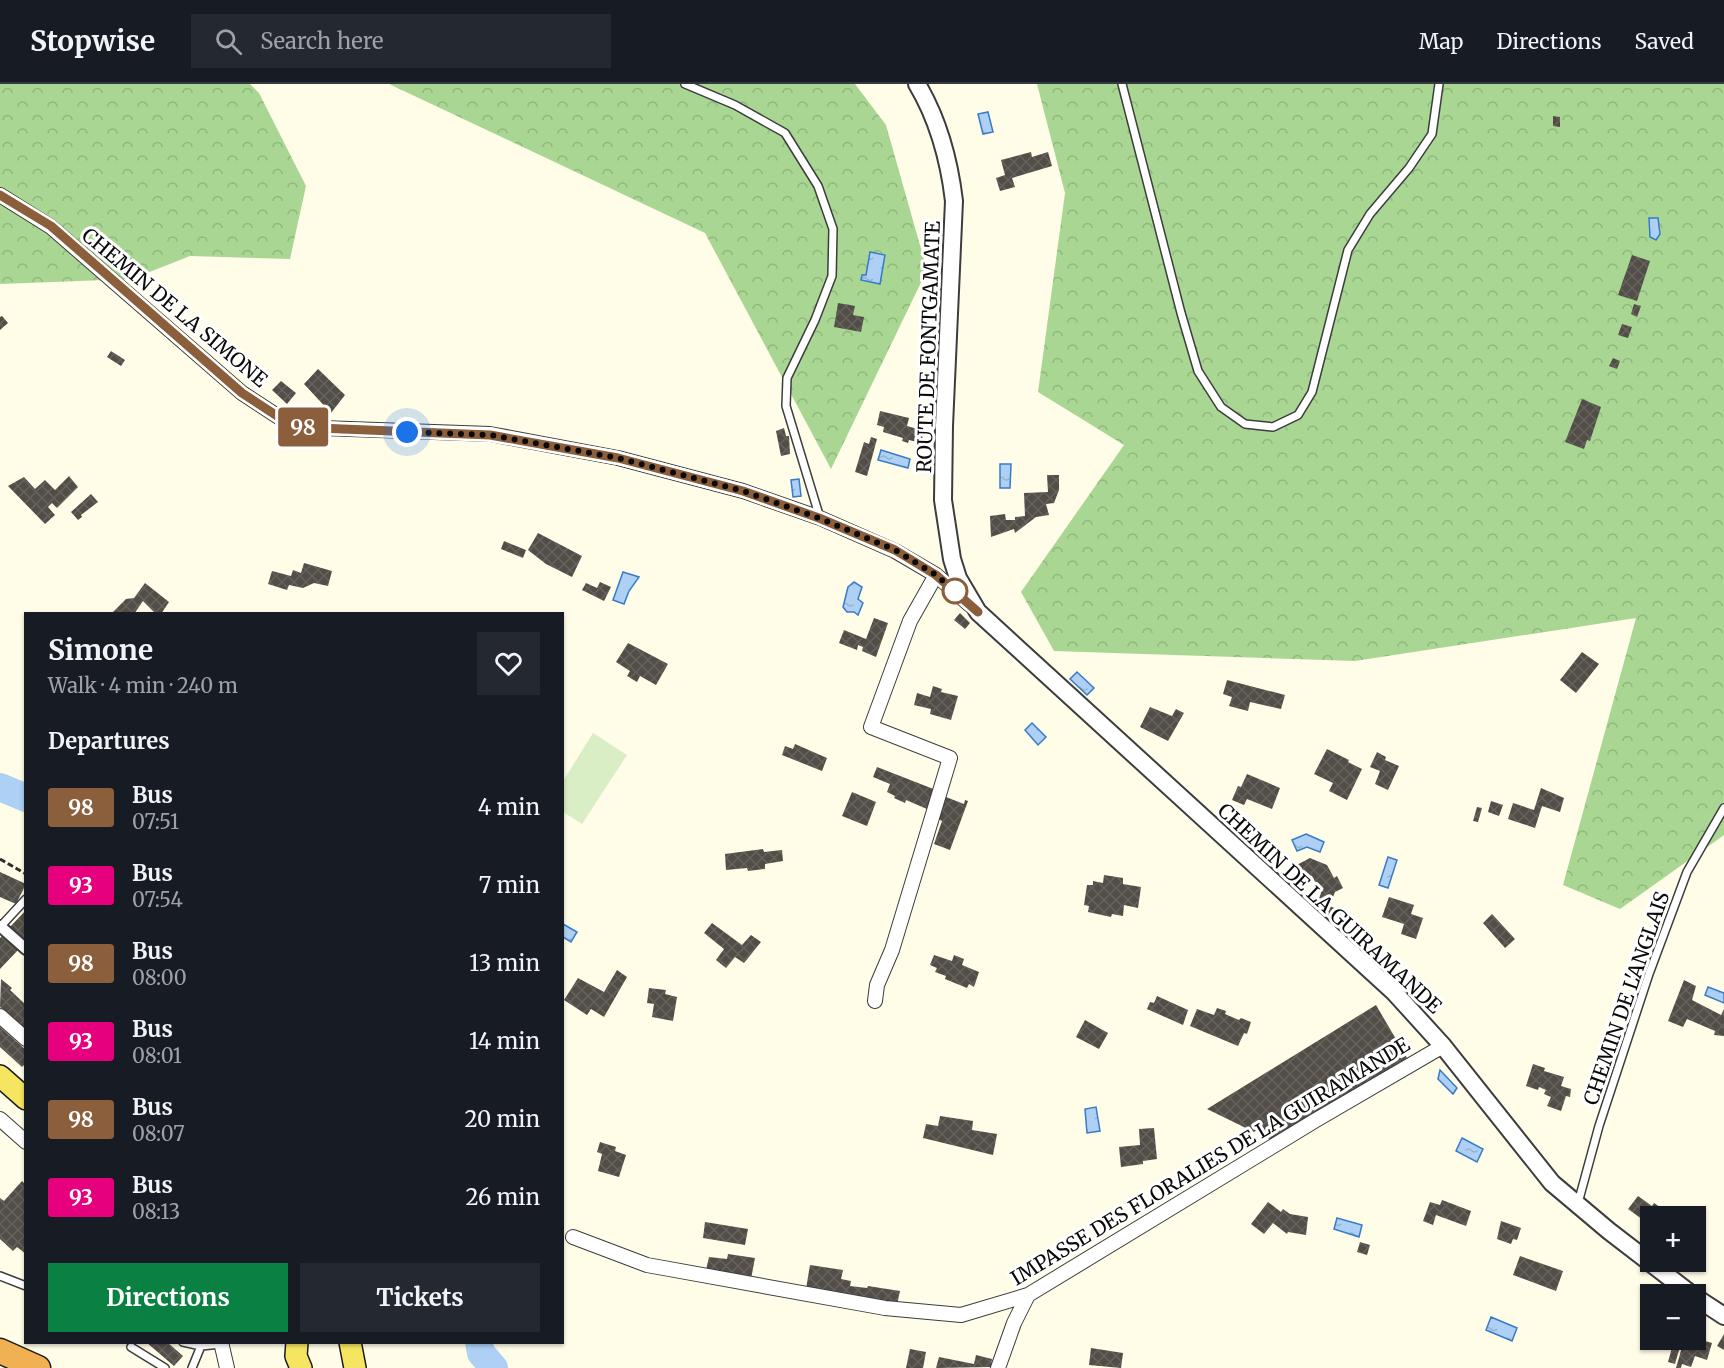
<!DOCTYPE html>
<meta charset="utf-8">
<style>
:root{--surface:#171b24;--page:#242831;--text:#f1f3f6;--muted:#9ea1a6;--line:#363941;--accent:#0b8043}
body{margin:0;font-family:Merriweather,serif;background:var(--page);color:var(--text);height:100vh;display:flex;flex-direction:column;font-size:22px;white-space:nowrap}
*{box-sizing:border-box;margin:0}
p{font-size:20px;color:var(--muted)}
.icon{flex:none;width:33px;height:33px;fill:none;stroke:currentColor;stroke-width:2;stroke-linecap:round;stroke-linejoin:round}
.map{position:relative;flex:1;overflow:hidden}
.drawer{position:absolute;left:24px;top:528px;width:540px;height:732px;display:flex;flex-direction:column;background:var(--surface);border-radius:0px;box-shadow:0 2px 4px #0004}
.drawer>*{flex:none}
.badge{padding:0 12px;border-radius:4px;font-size:21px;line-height:39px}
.fabs{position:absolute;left:1640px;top:1122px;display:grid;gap:12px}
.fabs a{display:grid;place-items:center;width:66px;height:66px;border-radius:0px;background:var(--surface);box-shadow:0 2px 4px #0004;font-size:30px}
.you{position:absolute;width:30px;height:30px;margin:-15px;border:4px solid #fff;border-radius:50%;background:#1a73e8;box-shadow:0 0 0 9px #1a73e833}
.map>.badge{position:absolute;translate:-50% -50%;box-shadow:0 0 0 3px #fff}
h2{padding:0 24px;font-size:22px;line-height:54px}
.round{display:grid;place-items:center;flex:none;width:63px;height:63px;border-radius:0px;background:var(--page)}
.headline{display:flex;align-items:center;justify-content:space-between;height:102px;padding:0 24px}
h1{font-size:28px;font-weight:700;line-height:45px}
.button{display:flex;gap:12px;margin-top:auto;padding:12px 24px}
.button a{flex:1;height:69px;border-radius:0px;background:var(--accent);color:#fff;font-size:24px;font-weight:700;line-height:69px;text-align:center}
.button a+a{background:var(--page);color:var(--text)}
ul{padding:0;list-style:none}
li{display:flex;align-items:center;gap:18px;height:78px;padding:0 24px}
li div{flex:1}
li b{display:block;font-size:22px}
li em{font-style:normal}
li .badge{min-width:66px;font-weight:700;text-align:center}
header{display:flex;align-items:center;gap:36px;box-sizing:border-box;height:84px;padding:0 30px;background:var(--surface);border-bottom:2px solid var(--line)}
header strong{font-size:28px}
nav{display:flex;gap:33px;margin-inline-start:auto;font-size:21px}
.search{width:420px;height:54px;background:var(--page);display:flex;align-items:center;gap:15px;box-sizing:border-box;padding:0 21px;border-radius:0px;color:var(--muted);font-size:22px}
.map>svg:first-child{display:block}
.forest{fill:url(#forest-crowns)}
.pitch{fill:#daeec5}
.water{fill:url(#water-ripples);stroke:#377bc9;stroke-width:1.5}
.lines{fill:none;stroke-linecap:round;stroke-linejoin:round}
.river{stroke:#aed0f4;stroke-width:28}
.building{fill:url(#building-cross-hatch)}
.service-casing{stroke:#3d3d3d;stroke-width:10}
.pedestrian-casing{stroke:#3d3d3d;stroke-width:14}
.minor-casing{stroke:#3d3d3d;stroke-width:16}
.tertiary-casing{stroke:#3d3d3d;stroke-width:20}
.primary-casing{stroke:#1b1b1b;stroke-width:24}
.motorway-casing{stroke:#1b1b1b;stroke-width:27}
.path{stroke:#2c2c2c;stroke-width:3;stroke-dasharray:6 3;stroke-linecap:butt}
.service{stroke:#fff;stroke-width:7}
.pedestrian{stroke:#fff;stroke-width:10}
.minor{stroke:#fff;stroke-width:14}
.tertiary{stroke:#fff;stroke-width:16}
.primary{stroke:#f5e561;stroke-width:21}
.motorway{stroke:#f1b153;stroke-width:24}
.line-casing{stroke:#fff;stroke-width:14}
.line{stroke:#8b5e3c;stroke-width:9}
.walk{stroke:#0a0a0a;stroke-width:6;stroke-dasharray:0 10.8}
.stop-dot{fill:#fff;stroke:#8b5e3c;stroke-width:3}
.labels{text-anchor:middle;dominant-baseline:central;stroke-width:6;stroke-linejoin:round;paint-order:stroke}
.street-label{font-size:20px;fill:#0a0a0a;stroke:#fff}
</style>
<header>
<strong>Stopwise</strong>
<div class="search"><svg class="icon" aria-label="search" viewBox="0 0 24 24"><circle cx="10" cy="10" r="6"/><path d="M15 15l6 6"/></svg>Search here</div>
<nav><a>Map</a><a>Directions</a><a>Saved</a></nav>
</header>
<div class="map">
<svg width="1724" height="1284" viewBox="0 0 1724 1284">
<defs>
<pattern id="forest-crowns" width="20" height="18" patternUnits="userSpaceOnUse" patternTransform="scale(1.5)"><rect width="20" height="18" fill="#a9d793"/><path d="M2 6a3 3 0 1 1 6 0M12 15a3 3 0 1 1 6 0" fill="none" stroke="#90b77d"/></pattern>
<pattern id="water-ripples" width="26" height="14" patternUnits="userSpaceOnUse" patternTransform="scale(1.5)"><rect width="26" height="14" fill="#aed0f4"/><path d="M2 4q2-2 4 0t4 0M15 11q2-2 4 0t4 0" fill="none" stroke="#94b1d0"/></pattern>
<pattern id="building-cross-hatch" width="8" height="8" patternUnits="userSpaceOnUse" patternTransform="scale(1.5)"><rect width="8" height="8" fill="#524d47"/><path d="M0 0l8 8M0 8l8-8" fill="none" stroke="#66625d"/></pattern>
</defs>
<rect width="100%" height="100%" fill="#fffde8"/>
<path class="forest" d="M 0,0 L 250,0 L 259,9 L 306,102 L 290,175 L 190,172 L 132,195 L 0,200 Z
M 389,0 L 855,0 L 886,41 L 927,186 L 831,385 L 705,149 Z
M 1037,0 L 1724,0 L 1724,751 L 1620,825 L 1563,801 L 1636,534 L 1355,577 L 1054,567 L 1021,508 L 1124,361 L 1038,308 L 1065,109 Z"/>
<path class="pitch" d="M 593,649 L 627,671 L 582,740 L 563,728 L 563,697 Z"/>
<path class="water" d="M 988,28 L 993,48 L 983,50 L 978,30 Z
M 1649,134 L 1658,134 L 1660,150 L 1656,156 L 1650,153 Z
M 870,168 L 885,171 L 880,200 L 861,196 L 862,191 L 866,191 Z
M 881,366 L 910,375 L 908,384 L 878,376 Z
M 1000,380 L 1011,380 L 1010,404 L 1000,404 Z
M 799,395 L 801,412 L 793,413 L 791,396 Z
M 623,488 L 639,493 L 629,507 L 624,520 L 613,516 Z
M 854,498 L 862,503 L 858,515 L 863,519 L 858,531 L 854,528 L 847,528 L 843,523 L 848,503 Z
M 1077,588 L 1094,604 L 1087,611 L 1070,595 Z
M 1032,639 L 1046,653 L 1038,661 L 1025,646 Z
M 1306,750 L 1324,758 L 1320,768 L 1307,763 L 1297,767 L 1292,756 Z
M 1388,773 L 1397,776 L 1388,804 L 1379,801 Z
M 563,840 L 577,848 L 571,858 L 563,853 Z
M 1708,903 L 1724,909 L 1724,919 L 1705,911 Z
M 1440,986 L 1457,1004 L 1453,1010 L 1438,995 Z
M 1096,1023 L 1100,1047 L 1087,1049 L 1085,1025 Z
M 1462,1054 L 1483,1065 L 1477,1078 L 1456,1067 Z
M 1337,1134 L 1362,1141 L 1359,1153 L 1334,1145 Z
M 1491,1233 L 1517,1244 L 1512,1257 L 1486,1246 Z"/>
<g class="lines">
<path class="river" d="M 0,703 L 26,714
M 479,1258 L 481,1269 L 494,1284"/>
</g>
<path class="building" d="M 1553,32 L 1560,33 L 1560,43 L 1553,42 Z
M 1031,68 L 1032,73 L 1048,68 L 1052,82 L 1012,94 L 1015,103 L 1000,107 L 996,94 L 1005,91 L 1001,76 Z
M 1632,171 L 1650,177 L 1637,217 L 1618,211 Z
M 838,219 L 855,222 L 853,231 L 864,233 L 861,248 L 834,243 Z
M 1634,220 L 1641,222 L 1637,233 L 1631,230 Z
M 2,232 L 8,239 L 0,246 L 0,233 Z
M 1622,240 L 1632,243 L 1628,254 L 1618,251 Z
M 111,267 L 125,276 L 121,282 L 107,273 Z
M 1613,274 L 1620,277 L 1617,285 L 1609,282 Z
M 318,285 L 345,311 L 331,329 L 304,300 Z
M 281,297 L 296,309 L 287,320 L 272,306 Z
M 1582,315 L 1601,323 L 1590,357 L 1587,356 L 1584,365 L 1565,358 Z
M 880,327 L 909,334 L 907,342 L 924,347 L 921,359 L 909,356 L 908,359 L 902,357 L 903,354 L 883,348 L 884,343 L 877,341 Z
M 784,344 L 786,352 L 789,352 L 790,370 L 781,372 L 776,347 Z
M 871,353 L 877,355 L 867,392 L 855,388 L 864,358 L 869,360 Z
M 1047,391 L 1059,391 L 1059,406 L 1054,419 L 1046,420 L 1049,431 L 1036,433 L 1015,449 L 1014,445 L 991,453 L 990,432 L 1005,430 L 1006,436 L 1015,436 L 1015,433 L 1025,432 L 1024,409 L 1048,408 Z
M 69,392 L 78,403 L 57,424 L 52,419 L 48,423 L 55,431 L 45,440 L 8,402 L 24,393 L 35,405 L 45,396 L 55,406 Z
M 91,410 L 98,418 L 81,431 L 82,433 L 78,436 L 71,428 Z
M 538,449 L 582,472 L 572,493 L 546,480 L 528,466 Z
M 504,457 L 526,466 L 523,474 L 501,465 Z
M 304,479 L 332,487 L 328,502 L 314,499 L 303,504 L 289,501 L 287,506 L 268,500 L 272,487 L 291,492 L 293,486 L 301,489 Z
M 600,498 L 611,503 L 604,517 L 582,506 L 586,499 L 597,504 Z
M 145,499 L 169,518 L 161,530 L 156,530 L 143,517 L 134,530 L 111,530 L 126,515 L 134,514 Z
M 960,529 L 970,539 L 965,545 L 954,536 Z
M 874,534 L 888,539 L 876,573 L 862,567 L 863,563 L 858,561 L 857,566 L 839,559 L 844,546 L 866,555 Z
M 628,559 L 668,580 L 656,601 L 640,592 L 637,598 L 627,592 L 630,587 L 616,578 Z
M 1582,568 L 1599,580 L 1576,609 L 1560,596 Z
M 1227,596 L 1285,611 L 1281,625 L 1250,618 L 1248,627 L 1229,622 L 1232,613 L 1223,610 Z
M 933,602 L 942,605 L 941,608 L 958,612 L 951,636 L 930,630 L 931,625 L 914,621 L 917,609 L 930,613 Z
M 1150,623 L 1172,632 L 1176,625 L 1184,629 L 1168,657 L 1140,643 Z
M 795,660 L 827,674 L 822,687 L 782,671 L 785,662 L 793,665 Z
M 1327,665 L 1349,676 L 1348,678 L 1362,685 L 1347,716 L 1329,707 L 1333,699 L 1314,690 Z
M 1377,668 L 1386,673 L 1385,676 L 1399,682 L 1388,706 L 1375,700 L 1380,687 L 1370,683 Z
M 877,683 L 936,706 L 927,725 L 906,716 L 905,719 L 894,714 L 895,712 L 887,708 L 890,700 L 873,693 Z
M 1247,690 L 1280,704 L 1272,725 L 1247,715 L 1244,721 L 1232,716 L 1238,702 L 1241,703 Z
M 1541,704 L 1564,714 L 1560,728 L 1542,722 L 1535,744 L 1508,735 L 1513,719 L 1534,726 Z
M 852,708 L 876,718 L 867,742 L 842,732 Z
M 946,713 L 964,720 L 965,716 L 968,717 L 950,766 L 934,760 L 942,737 L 938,735 Z
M 1491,717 L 1503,721 L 1499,732 L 1488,728 Z
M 1477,723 L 1482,724 L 1478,738 L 1473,737 Z
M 763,765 L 764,768 L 782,766 L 783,777 L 765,780 L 765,785 L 748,787 L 747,784 L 726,786 L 725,770 Z
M 1310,774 L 1327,781 L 1334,794 L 1337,792 L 1343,804 L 1335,808 L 1333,813 L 1330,812 L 1327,821 L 1342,827 L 1340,835 L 1325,829 L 1324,830 L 1316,823 L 1321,809 L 1312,792 L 1291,784 Z
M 0,788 L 26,800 L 16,820 L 0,813 Z
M 1104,791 L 1123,794 L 1123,800 L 1141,803 L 1138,824 L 1124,821 L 1123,832 L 1112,830 L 1111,833 L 1088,828 L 1089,822 L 1084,821 L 1087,801 L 1093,801 L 1093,797 L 1103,799 Z
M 1389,813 L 1414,821 L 1411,830 L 1423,834 L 1416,855 L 1401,850 L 1404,840 L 1382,833 Z
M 26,826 L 26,857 L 24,859 L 8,845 Z
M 1492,830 L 1515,855 L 1505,864 L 1483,839 Z
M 712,839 L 742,861 L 751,851 L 761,858 L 744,879 L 735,873 L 726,884 L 716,876 L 724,865 L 704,849 Z
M 1353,847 L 1358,848 L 1356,858 L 1351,857 Z
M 3,851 L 19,865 L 0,885 L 0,854 Z
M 934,871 L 952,877 L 954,871 L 964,875 L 962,881 L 979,888 L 974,903 L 969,900 L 967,904 L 945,895 L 946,892 L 935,888 L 937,884 L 930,881 Z
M 617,886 L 627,893 L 604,933 L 591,925 L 587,931 L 564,916 L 578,894 L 604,908 Z
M 1,895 L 12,904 L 10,906 L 26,921 L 26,947 L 0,923 Z
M 1684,896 L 1696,902 L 1692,916 L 1721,931 L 1724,925 L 1724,952 L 1714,951 L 1715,947 L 1687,935 L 1683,943 L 1668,937 Z
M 649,904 L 666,906 L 665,910 L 677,913 L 673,937 L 652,933 L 654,920 L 647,919 Z
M 1157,912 L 1188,926 L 1183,941 L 1147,925 L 1150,918 L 1154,919 Z
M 1376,921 L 1407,974 L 1270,1057 L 1262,1043 L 1254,1048 L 1207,1025 Z
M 1217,924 L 1226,927 L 1225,930 L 1239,936 L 1241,934 L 1251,938 L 1247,950 L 1244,949 L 1238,962 L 1190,942 L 1197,925 L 1214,931 Z
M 1085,936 L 1108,949 L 1099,965 L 1076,953 Z
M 0,943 L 26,966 L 26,979 L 22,983 L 0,963 Z
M 1533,980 L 1545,984 L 1544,987 L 1564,993 L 1561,1002 L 1571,1005 L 1570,1013 L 1566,1012 L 1561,1027 L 1547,1022 L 1551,1013 L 1544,1010 L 1546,1006 L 1539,1003 L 1538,1006 L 1526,1002 Z
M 940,1032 L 973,1037 L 972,1046 L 997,1050 L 993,1071 L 923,1054 L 926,1040 L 938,1042 Z
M 1154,1044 L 1157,1075 L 1143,1077 L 1143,1080 L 1121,1083 L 1119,1063 L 1140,1061 L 1139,1045 Z
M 600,1058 L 616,1063 L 615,1067 L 626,1071 L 619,1093 L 598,1087 L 602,1070 L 597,1068 Z
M 22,1097 L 26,1101 L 26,1170 L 17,1163 L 13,1167 L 0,1155 L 0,1114 L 4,1117 Z
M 1638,1112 L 1652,1122 L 1654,1119 L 1673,1132 L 1650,1132 L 1650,1141 L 1628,1125 Z
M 1442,1116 L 1471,1127 L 1466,1142 L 1436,1131 L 1433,1141 L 1423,1137 L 1430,1118 L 1440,1121 Z
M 1268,1118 L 1281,1128 L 1283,1125 L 1290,1130 L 1308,1133 L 1306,1151 L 1288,1148 L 1287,1150 L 1273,1139 L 1264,1150 L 1251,1140 Z
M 1501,1137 L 1521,1144 L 1517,1156 L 1513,1155 L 1511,1160 L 1497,1155 Z
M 705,1138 L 748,1145 L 745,1161 L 703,1154 Z
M 1360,1158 L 1370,1161 L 1367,1171 L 1357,1168 Z
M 728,1170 L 755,1174 L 751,1195 L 706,1186 L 709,1173 L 727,1175 Z
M 1520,1172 L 1563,1187 L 1556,1207 L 1513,1191 Z
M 810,1181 L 843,1186 L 841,1195 L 851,1197 L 850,1202 L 867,1204 L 868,1202 L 900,1207 L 897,1221 L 806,1205 Z
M 1724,1250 L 1724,1266 L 1717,1262 Z
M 1695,1254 L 1712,1259 L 1707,1276 L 1695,1272 L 1691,1283 L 1682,1280 L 1681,1284 L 1676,1284 L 1684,1256 L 1695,1256 Z
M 1674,1256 L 1682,1256 L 1675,1280 L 1668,1278 Z
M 146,1258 L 167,1258 L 183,1272 L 174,1282 Z
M 1091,1264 L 1123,1269 L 1121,1284 L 1089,1281 Z
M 910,1265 L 926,1268 L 923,1284 L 906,1284 Z
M 976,1271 L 992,1275 L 991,1283 L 936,1284 L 939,1273 L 974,1280 Z"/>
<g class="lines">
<defs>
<path id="service" d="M 685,0 L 735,21 L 785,49 L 818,102 L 833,145 L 832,192 L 815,236 L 787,294 L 786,322 L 820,434
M 1122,0 L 1181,229 L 1198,287 L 1221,323 L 1245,340 L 1273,343 L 1298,331 L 1312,308 L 1348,166 L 1370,130 L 1409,84 L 1432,50 L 1439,0
M 0,843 L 26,815
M 1578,1119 L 1599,1042 L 1649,890 L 1687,788 L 1724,724
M 0,1192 L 26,1202
M 183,1258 L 201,1262
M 131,1263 L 165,1284
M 192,1284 L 201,1262 L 221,1260"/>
<path id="pedestrian" d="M 0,842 L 26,865"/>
<path id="minor" d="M 0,111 L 51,143 L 242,309 L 294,343 L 490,350 L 618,374 L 743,407 L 820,434 L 895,467 L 936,491 L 970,521
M 875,917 L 877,901 L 892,866 L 950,674 L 871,643 L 910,537 L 936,491
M 0,932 L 26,955
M 0,1035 L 26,1058
M 573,1153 L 647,1181 L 885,1224 L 961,1231 L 1028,1211 L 1316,1036 L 1443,962
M 221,1258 L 227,1284
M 998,1284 L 1014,1239 L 1028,1211"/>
<path id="tertiary" d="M 917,0 C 939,37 949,75 954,117 L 944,342 L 943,416 L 952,475 L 958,494 L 978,528 L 1394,908 L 1443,962 L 1552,1099 L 1609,1147 L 1691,1210
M 1695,1213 L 1724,1232"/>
<path id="primary" d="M 0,992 L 26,1015
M 297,1258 L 296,1272 L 301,1284
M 350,1258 L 355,1284"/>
<path id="motorway" d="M 0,1267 L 38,1284"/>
</defs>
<use href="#service" class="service-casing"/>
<use href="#pedestrian" class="pedestrian-casing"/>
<use href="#minor" class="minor-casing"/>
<use href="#tertiary" class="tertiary-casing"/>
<use href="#primary" class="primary-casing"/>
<use href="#motorway" class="motorway-casing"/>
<path class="path" d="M 0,775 L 26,790"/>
<use href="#service" class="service"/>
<use href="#pedestrian" class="pedestrian"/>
<use href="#minor" class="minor"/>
<use href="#tertiary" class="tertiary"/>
<use href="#primary" class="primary"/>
<use href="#motorway" class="motorway"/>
</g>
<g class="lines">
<defs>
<path id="line" d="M 0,111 L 51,142 L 242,309 L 294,343 L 490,351 L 618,374 L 743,407 L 819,434 L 895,466 L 936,491 L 978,528"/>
</defs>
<use href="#line" class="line-casing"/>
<use href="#line" class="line"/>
<path class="walk" d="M 407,348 L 490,351 L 618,374 L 743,407 L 819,434 L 895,466 L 936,491 L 955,507"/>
</g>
<circle class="stop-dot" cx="955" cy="507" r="12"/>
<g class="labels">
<g class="street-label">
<text transform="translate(175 223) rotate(40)">CHEMIN DE LA SIMONE</text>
<text transform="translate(928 263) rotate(-88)">ROUTE DE FONTGAMATE</text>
<text transform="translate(1330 824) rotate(43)">CHEMIN DE LA GUIRAMANDE</text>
<text transform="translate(1626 914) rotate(-71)">CHEMIN DE L'ANGLAIS</text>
<text transform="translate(1210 1077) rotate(-31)">IMPASSE DES FLORALIES DE LA GUIRAMANDE</text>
</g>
</g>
</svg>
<div class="fabs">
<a>+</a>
<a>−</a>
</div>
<div class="you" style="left:407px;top:348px"></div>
<b class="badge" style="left:303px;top:343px;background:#8b5e3c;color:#fff">98</b>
<section class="drawer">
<div class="headline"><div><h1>Simone</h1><p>Walk · 4 min · 240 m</p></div><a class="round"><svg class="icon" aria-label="heart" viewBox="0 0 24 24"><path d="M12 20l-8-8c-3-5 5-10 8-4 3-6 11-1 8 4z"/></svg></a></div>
<h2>Departures</h2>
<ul>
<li><span class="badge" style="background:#8b5e3c;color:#fff">98</span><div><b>Bus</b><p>07:51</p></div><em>4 min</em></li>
<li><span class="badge" style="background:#e6007e;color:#fff">93</span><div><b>Bus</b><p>07:54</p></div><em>7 min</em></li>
<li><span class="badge" style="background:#8b5e3c;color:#fff">98</span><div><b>Bus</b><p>08:00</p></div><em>13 min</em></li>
<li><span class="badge" style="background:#e6007e;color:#fff">93</span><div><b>Bus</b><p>08:01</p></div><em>14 min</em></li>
<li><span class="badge" style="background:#8b5e3c;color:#fff">98</span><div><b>Bus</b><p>08:07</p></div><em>20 min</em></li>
<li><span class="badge" style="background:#e6007e;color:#fff">93</span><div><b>Bus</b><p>08:13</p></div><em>26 min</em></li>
</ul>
<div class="button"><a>Directions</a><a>Tickets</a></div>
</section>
</div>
